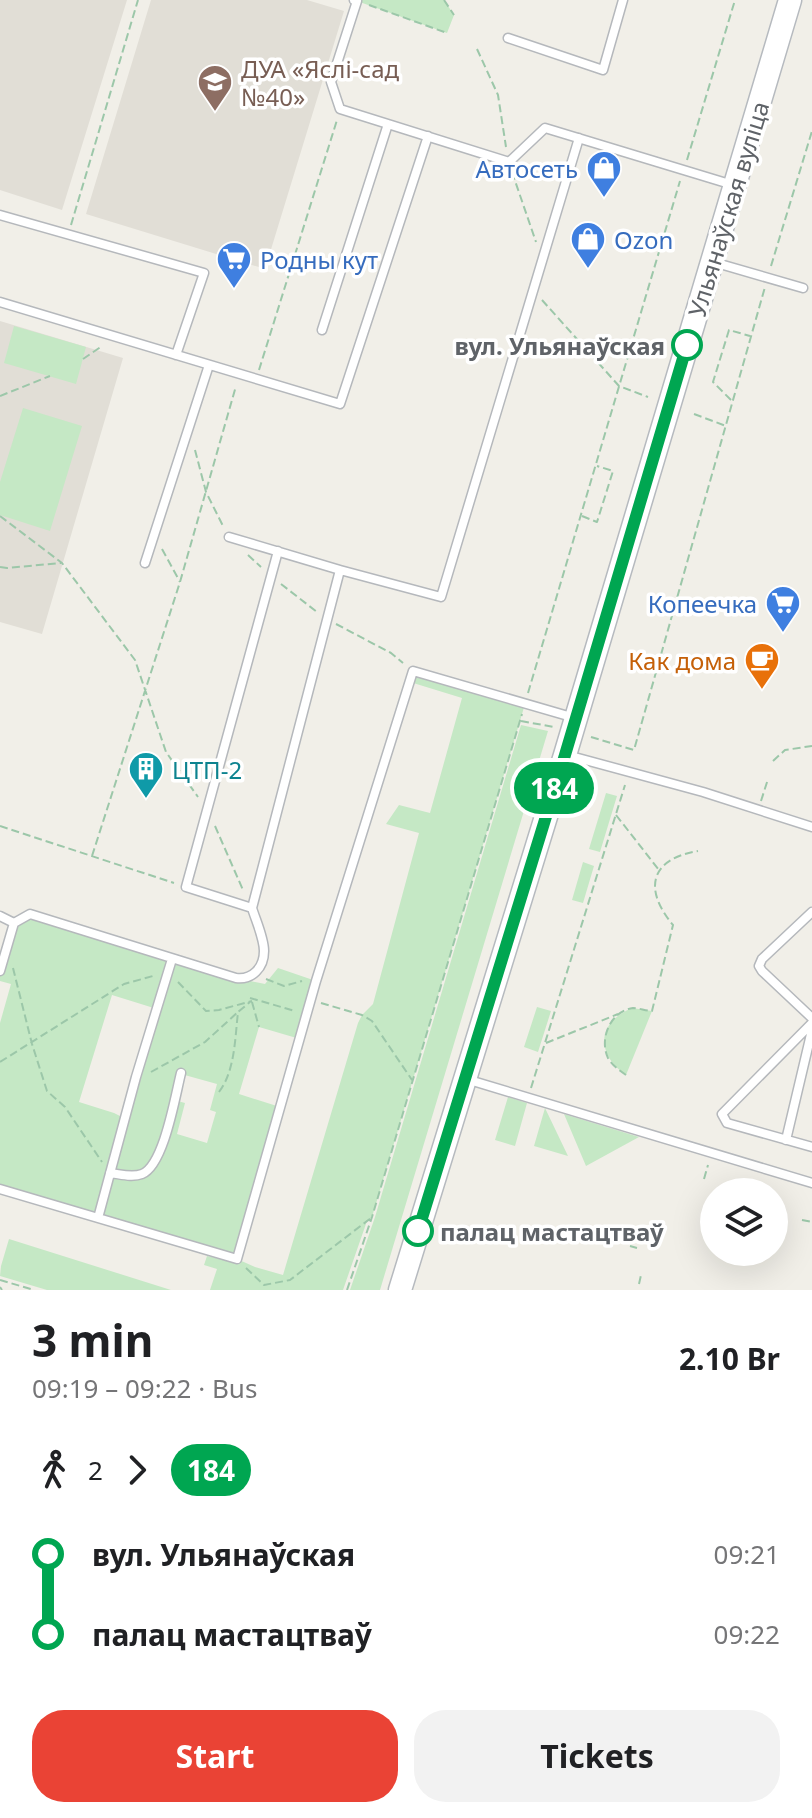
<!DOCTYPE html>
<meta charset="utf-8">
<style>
:root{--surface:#fff;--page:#f2f2f2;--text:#202124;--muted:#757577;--accent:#ea4335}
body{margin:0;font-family:"Noto Sans",sans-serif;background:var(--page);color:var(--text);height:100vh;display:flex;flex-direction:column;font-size:30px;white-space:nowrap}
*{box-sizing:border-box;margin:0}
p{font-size:26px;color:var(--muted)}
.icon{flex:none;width:44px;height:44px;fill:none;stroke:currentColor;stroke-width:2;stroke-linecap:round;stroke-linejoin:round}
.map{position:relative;height:1290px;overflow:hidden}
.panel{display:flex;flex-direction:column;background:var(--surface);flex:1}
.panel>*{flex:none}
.badge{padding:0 16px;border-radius:26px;font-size:28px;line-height:52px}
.tools{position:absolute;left:700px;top:1178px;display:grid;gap:16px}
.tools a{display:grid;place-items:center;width:88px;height:88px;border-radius:50%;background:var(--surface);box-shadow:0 8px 32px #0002;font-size:40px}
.map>.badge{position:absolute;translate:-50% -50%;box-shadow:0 0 0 4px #fff}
.legs{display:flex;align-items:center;gap:12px;height:88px;padding:0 32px;font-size:26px}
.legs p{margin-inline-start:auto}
.head{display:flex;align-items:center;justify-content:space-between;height:136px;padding:0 32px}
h1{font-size:44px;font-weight:700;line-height:60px}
.cta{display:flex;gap:16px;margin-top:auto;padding:16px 32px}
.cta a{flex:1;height:92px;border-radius:32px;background:var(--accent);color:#fff;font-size:32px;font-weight:700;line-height:92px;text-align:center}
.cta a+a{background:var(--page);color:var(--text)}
ul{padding:0 32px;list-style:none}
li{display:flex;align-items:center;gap:28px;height:80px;font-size:30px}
li i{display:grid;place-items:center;width:12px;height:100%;margin:0 10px;background:currentColor}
li i::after{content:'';width:20px;height:20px;margin:-10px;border:6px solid;border-radius:50%;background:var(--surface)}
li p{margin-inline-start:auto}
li:first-child i{background:linear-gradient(#0000 50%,currentColor 0)}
li:last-child i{background:linear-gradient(currentColor 50%,#0000 0)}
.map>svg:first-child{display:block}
.education{fill:#e1ded6}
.green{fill:#c5e8c5;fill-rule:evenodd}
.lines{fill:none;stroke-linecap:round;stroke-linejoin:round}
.lane-casing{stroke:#b5b8bc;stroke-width:11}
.secondary-casing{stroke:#b6babf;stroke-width:25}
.path{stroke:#9cc7a9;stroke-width:2;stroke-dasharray:8 4;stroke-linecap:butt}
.lane{stroke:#fff;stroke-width:8}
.secondary{stroke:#fff;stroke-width:22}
.line-1-casing{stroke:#fff;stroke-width:18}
.line-1{stroke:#00a651;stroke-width:12}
.stop-1-dot{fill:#fff;stroke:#00a651;stroke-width:4}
.labels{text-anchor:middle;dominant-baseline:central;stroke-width:7;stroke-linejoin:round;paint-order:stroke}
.education-label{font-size:24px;fill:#785e54;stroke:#fff;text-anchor:start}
.shop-label{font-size:24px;fill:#366cbe;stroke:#fff;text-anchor:end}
.street-label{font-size:24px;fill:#5f6368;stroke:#fff}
.stop-label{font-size:24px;font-weight:bold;fill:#5f6368;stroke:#fff;text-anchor:end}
.food-label{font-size:24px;fill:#c56008;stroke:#fff;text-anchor:end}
.culture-label{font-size:24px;fill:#0d838f;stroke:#fff;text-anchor:start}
</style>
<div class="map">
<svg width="812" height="1290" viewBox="0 0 812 1290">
<rect width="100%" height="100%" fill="#f1efe8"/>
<path class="education" d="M 0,0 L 127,0 L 62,210 L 0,190 Z
M 151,0 L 307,0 L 344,11 L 265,269 L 86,214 Z
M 0,321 L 123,358 L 42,634 L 0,622 Z"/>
<path class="green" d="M 354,0 L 444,0 L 454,15 L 447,33 Z
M 14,326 L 86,347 L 76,384 L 4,363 Z
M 23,408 L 82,426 L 50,531 L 0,515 L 0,482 Z
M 413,671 L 525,704 L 372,1217 L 367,1221 L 343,1290 L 210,1290 L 217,1269 L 204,1265 L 207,1256 L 220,1259 L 222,1255 L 0,1189 L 0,1023 L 11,984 L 0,981 L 0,971 L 14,923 L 30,914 L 236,978 L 265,984 L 278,968 L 316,981 L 300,1039 L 259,1027 L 239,1094 L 280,1107 L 237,1259 L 255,1267 L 283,1275 L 358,1023 L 362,1015 L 373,1004 L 419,833 L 386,824 L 399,805 L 430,813 L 462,698 L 410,682 ZM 112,995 L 157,1009 L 124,1118 L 114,1113 L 79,1102 ZM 181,1074 L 217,1084 L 210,1110 L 216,1112 L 207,1143 L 177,1134 L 185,1103 L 174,1100 Z
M 521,725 L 548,731 L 380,1290 L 350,1290 L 375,1217 Z
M 606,793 L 617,796 L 600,852 L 589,849 Z
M 583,862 L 594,866 L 583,903 L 572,900 Z
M 537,1007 L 551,1011 L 538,1052 L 524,1047 Z
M 632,1008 L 652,1011 L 626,1075 C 596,1054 596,1023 632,1008 Z
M 508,1097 L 527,1103 L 515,1146 L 495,1140 Z
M 545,1108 L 568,1156 L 534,1146 Z
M 564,1114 L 639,1137 L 586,1166 Z
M 9,1239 L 171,1290 L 47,1290 L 0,1276 L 1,1266 Z"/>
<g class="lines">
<defs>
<path id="lane" d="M 354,0 L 357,1 L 331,82 L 340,109 L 509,162 L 545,128 L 733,185
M 508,38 L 603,70 L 623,0
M 0,215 L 204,273 L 176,355
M 713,262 L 803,288
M 0,302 L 340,404 L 428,136
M 322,330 L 388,124
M 229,537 L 340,570
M 145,563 L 209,365
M 567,755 L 703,792 L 812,827
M 252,908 L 186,887 L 278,551
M 812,912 L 762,959 L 759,966 L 762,971 L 812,1018
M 0,916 L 14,923
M 0,971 L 14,923 L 30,914 L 236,978 C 252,980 264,968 264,951 C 264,938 256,921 252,908 L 340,570 L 441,597 L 579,138
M 812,1023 L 722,1114 L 727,1123 L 812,1147
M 466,1079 L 812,1183
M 786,1140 L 812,1030
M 110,1173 C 120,1174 132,1178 142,1174 C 164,1165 175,1097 181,1073
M 0,1189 L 237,1259 L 316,981 L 413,671 L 575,718
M 98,1218 L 136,1077 L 172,959"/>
<path id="secondary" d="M 400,1290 L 565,755 L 790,0"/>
</defs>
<use href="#lane" class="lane-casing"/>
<use href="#secondary" class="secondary-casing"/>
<path class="path" d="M 444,0 L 454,15
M 369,5 L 447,33
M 477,49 L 498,95 L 506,147
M 687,160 L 735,0
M 512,172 L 536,242
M 71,225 L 138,0
M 771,266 L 812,131
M 542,300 L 619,386 L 648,397
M 83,359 L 102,346
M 259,370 L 337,120
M 0,396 L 50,376
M 731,400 L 713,382 L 729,330 L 750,336
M 694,414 L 726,426
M 195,450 L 206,492 L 223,526
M 0,516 L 62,563 L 135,660 L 166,752 L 198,797
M 582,516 L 597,522 L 613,471 L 597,466
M 162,549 L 180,582
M 248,555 L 261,567
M 0,567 L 7,568 L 61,563
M 281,584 L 317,612
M 336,624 L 391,653 L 403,663
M 528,693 L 680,181
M 521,721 L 554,727
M 591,737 L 634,750 L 765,287
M 773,761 L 785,750 L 812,746
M 761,801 L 768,779
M 616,815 L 659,870
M 0,826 L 174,883
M 215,826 L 243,890
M 92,856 L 180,582 L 236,386
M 13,968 L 32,1044 L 47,1091 L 65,1107 L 102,1162
M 266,979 L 284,986 L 302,981
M 178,982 L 206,1011 L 219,1010 L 252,1001
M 250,998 L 295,1011
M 252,1002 L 259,1027
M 321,1003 L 362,1015 L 372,1021 L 412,1080
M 546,1043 L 618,1014
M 0,1062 L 124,984 L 153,976
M 151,1072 L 205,1042 L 238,1012
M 626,1075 C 619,1070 612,1065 608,1058 C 599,1039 610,1011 633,1008 C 639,1008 646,1011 652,1011 L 673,925 C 643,889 650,859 698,851
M 531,1088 L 625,785
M 219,1092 C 235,1071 235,1038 238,1012 L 250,1002
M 704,1179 L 708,1165
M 802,1220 L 812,1222
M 630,1246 L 637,1248
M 246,1268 L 264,1285 L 290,1280 L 371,1218
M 0,1280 L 34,1290
M 639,1284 L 641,1275
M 0,1287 L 2,1290
M 347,1290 L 372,1217 L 522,714"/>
<use href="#lane" class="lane"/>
<use href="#secondary" class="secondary"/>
</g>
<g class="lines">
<defs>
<path id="line-1" d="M 418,1231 L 565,755 L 687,345"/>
</defs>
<use href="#line-1" class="line-1-casing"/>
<use href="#line-1" class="line-1"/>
</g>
<defs>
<symbol id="school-pin" viewBox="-11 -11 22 30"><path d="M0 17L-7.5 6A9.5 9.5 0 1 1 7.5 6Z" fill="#8d6e63" stroke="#fff"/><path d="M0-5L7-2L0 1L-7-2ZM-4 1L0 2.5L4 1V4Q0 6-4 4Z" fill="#fff"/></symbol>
<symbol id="shop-pin" viewBox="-11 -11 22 30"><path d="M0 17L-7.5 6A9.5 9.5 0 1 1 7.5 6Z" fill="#3f7fe0" stroke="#fff"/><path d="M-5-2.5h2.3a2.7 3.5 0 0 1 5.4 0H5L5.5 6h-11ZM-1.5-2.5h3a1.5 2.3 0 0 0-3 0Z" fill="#fff"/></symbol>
<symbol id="supermarket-pin" viewBox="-11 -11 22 30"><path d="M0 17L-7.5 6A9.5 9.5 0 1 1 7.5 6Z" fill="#3f7fe0" stroke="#fff"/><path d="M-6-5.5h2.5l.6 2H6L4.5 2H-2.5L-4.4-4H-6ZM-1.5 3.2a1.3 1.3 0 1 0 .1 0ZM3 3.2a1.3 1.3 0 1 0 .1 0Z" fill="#fff"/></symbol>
<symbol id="cafe-pin" viewBox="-11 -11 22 30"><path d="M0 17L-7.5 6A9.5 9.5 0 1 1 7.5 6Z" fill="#e8710a" stroke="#fff"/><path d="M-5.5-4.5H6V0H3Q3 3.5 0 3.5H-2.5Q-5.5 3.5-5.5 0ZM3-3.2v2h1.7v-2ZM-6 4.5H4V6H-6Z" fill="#fff"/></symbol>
<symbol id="building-pin" viewBox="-11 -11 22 30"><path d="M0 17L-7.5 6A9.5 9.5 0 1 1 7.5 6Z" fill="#0f9aa8" stroke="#fff"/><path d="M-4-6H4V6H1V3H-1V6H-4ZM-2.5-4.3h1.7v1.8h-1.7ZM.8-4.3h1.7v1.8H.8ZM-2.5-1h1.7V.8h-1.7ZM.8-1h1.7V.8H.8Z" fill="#fff"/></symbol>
</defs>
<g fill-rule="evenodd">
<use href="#school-pin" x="195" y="62" width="40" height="54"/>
<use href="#shop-pin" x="584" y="148" width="40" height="54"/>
<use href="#shop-pin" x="568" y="219" width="40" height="54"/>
<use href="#supermarket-pin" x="214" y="239" width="40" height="54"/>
<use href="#supermarket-pin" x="763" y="583" width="40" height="54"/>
<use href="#cafe-pin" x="742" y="640" width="40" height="54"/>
<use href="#building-pin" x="126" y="749" width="40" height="54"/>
</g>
<g class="stop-1-dot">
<circle cx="687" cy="345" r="14"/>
<circle cx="418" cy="1231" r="14"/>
</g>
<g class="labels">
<g class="education-label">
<text x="241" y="68">ДУА «Яслі-сад<tspan x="241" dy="28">№40»</tspan></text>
</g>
<g class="shop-label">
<text x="578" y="168">Автосеть</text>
<text x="614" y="239" text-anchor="start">Ozon</text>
<text x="260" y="259" text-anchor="start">Родны кут</text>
<text x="757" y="603">Копеечка</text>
</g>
<g class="street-label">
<text transform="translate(728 209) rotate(-73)">Ульянаўская вуліца</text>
</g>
<g class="stop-label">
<text x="665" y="345">вул. Ульянаўская</text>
<text x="440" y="1231" text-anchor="start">палац мастацтваў</text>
</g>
<g class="food-label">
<text x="736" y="660">Как дома</text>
</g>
<g class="culture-label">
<text x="172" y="769">ЦТП-2</text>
</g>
</g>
</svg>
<div class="tools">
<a><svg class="icon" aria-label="layers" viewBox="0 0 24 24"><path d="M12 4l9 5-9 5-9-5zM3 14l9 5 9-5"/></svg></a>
</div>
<b class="badge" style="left:554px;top:788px;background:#00a651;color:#fff">184</b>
</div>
<section class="panel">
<div class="head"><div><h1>3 min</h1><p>09:19 – 09:22 · Bus</p></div><b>2.10 Br</b></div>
<div class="legs"><svg class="icon" aria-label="walk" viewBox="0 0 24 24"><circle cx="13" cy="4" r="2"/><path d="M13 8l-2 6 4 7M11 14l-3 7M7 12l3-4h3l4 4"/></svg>2<svg class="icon" aria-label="forward" viewBox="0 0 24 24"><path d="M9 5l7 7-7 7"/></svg><b class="badge" style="background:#00a651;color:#fff">184</b></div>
<ul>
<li><i style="color:#00a651"></i><b>вул. Ульянаўская</b><p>09:21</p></li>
<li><i style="color:#00a651"></i><b>палац мастацтваў</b><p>09:22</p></li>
</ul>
<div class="cta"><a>Start</a><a>Tickets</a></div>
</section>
